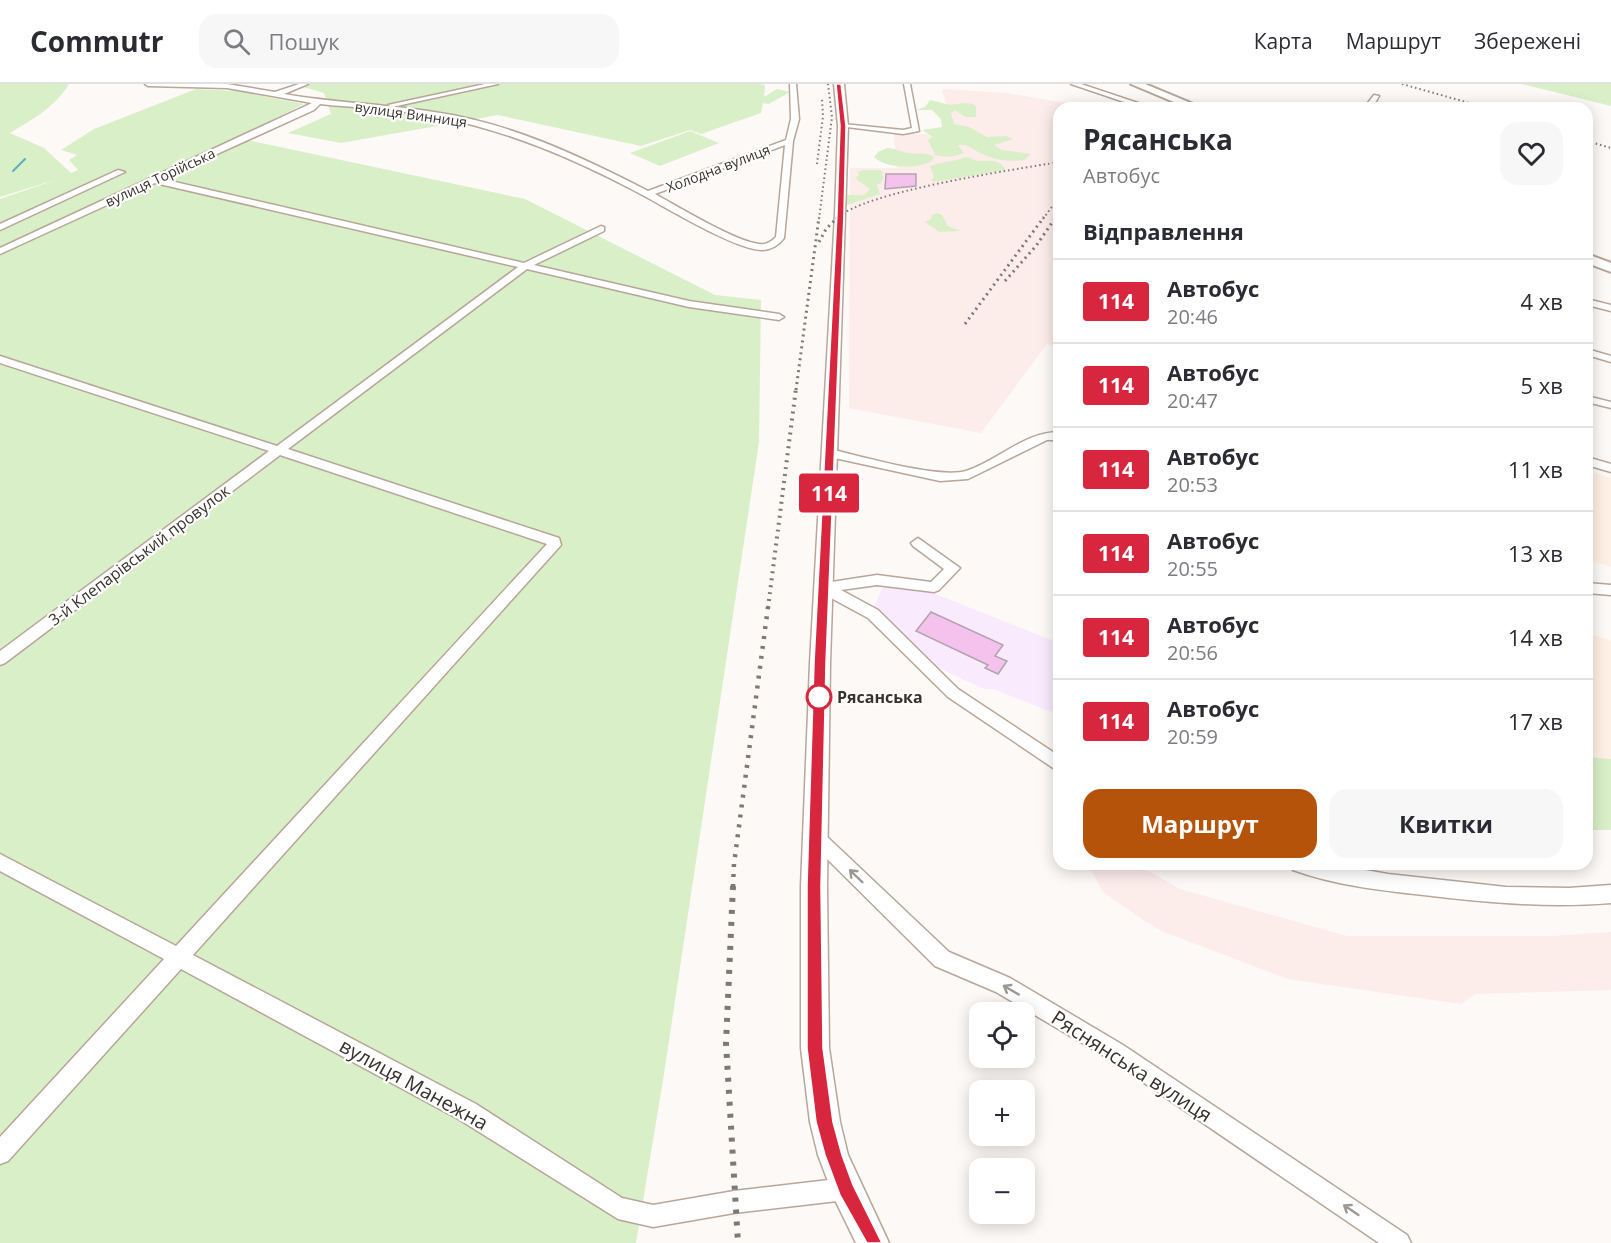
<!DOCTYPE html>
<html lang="uk">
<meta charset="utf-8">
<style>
:root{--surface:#fff;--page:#f7f7f7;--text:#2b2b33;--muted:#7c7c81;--line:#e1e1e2;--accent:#b45309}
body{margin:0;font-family:"Open Sans",sans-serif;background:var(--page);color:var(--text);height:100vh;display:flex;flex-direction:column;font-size:22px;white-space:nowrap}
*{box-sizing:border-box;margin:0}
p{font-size:20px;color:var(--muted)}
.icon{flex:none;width:33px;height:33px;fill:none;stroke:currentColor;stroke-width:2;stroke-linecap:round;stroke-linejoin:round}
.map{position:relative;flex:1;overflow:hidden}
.side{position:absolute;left:1053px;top:18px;width:540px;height:768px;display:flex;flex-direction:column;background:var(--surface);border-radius:18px;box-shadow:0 3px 15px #0003}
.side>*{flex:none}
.badge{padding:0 12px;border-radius:4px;font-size:21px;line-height:39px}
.fabs{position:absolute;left:969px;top:918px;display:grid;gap:12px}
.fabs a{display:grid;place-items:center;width:66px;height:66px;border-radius:12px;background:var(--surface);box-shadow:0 3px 15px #0003;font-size:30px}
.map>.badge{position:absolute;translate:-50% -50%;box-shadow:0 0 0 3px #fff}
h2{padding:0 30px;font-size:22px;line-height:54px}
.round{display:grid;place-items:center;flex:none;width:63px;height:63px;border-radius:18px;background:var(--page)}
.overview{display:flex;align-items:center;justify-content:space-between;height:102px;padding:0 30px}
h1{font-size:28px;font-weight:700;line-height:45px}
.cta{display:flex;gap:12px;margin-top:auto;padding:12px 30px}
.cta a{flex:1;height:69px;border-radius:18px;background:var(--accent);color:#fff;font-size:24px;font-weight:700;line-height:69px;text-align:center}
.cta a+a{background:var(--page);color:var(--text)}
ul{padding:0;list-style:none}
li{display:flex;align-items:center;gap:18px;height:84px;padding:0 30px;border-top:2px solid var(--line)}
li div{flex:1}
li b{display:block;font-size:22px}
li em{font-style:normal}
li .badge{min-width:66px;font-weight:700;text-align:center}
header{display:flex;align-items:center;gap:36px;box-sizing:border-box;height:84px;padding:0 30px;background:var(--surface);border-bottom:2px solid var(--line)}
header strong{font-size:28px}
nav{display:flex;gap:33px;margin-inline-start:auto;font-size:21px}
.search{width:420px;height:54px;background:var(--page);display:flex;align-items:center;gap:15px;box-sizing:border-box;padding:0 21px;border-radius:18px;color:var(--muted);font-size:22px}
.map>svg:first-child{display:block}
.commercial{fill:#f9eafd}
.industrial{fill:#fcecea}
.built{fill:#fff0e5}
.green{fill:#d9efc8}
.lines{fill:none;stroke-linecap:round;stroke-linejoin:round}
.stream{stroke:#61adc0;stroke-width:2}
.building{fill:#f4c2ed;stroke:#b3a3b0;stroke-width:1.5}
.minor-casing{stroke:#b7a699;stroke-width:3}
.secondary-casing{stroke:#b7a699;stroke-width:3}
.primary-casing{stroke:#b7a699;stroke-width:4}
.minor{fill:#fff;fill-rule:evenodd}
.secondary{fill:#fff;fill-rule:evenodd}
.primary{fill:#fff;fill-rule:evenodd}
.rail-far4{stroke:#7e7974;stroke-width:2;stroke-dasharray:1.5 3;stroke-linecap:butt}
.rail-far3{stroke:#7e7974;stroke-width:3;stroke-dasharray:2 4;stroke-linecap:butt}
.rail-far2{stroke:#7e7974;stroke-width:4;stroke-dasharray:2 5;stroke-linecap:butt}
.rail-far1{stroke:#7e7974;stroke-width:4.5;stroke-dasharray:3 7;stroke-linecap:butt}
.rail{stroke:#7e7974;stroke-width:6;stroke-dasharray:4 8;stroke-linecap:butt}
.oneway{stroke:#9c9896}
.line{fill:#d7263d;stroke:#fff;stroke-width:1.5}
.stop-dot{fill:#fff;stroke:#d7263d;stroke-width:3}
.labels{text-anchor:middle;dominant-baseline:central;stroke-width:4.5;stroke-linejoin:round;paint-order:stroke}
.far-street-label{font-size:14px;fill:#38322d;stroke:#fff}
.street-label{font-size:16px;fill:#38322d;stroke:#fff}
.stop-label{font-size:16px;font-weight:bold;fill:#38322d;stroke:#fff;text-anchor:start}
.near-street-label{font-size:20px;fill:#38322d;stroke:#fff}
</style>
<header>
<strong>Commutr</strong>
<div class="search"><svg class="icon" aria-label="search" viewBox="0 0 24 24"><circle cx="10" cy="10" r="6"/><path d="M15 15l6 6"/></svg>Пошук</div>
<nav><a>Карта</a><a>Маршрут</a><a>Збережені</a></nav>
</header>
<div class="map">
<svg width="1611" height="1159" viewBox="0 0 1611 1159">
<rect width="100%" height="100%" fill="#fdf9f6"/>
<path class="commercial" d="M 887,502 L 928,507 L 1059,559 L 1059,631 L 993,605 L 984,605 L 928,579 L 874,523 L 882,504 Z"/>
<path class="industrial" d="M 942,5 L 1007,9 L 1059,18 L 1105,22 L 1126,20 L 1145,24 L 1059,24 L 1059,263 L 1047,260 L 981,349 L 849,324 L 850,84 L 897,84 L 894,50 L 954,50 Z
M 1098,780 L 1136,780 L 1180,805 L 1347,852 L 1553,852 L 1611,848 L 1611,906 L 1475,910 L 1461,920 L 1288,895 L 1164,848 L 1146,838 L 1103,808 L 1089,782 Z"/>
<path class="built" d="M 1587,386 L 1611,394 L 1611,483 L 1587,475 Z
M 1587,548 L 1611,557 L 1611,675 L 1587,673 Z"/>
<path class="green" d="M 0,0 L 69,0 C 55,23 33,35 10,49 L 44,64 L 71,89 L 78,86 L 69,76 L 77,71 L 61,66 L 94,45 L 196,5 L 236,7 L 304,20 L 237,54 L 525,115 L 715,211 L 761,216 L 759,358 L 664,990 L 636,1159 L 0,1159 L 0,115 L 58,95 L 0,113 Z
M 293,0 L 759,0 L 765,1 L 764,13 L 777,5 L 790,8 L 769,20 L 763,19 L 761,29 L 701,50 L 690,46 L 641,62 L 498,31 L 341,59 L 288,49 L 331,30 L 324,9 Z
M 1522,0 L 1611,0 L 1611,22 Z
M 930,16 C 936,17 941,19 946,20 C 956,23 965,15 976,22 L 976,33 L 966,33 L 955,26 L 951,29 L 954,40 L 969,43 L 987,53 L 1006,52 L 1013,55 L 994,61 L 1002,66 L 1031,70 L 1024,76 C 999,79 986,73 966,61 L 958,61 L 964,69 C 953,73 946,74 935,71 L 928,56 L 933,53 L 922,46 L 942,43 L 941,35 L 932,26 L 916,26 L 925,23 Z
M 690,47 L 719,59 L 660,82 L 630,69 Z
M 887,64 C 896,64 900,68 908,69 C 917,71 926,67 934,73 L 932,77 C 915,86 885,84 874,73 L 878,68 Z
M 966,73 C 971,74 975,77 980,77 C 992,77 999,75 1006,86 L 934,98 L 931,96 L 934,93 L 930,82 C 943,77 955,78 966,73 Z
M 863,86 L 880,86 L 884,89 L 881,90 L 884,93 L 881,99 L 877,101 L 880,110 L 844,122 L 845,111 L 864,111 L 870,105 L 855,94 L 859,91 L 858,88 Z
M 937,129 L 942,131 L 948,142 L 961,147 L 939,148 L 925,138 L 931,135 L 932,131 Z
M 1587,673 L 1611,675 L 1611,746 L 1587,746 Z"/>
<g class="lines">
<path class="stream" d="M 13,87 L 25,75"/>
</g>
<path class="building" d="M 886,90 L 916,90 L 916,102 L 885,105 Z
M 931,528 L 1003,561 L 995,572 L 1007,577 L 998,590 L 985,584 L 988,581 L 916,547 Z"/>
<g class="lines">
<defs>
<path id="minor" d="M 145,0 L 227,0 L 275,8 L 299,0 L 308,0 L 284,10 C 334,19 384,20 434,28 C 511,39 580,72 648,107 L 786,56 L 791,35 L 790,0 L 796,0 L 799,35 L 793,57 L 784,154 C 778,162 771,166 761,166 C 733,165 661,120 633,106 C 570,73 508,47 438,33 C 399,25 358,24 320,20 L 314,26 L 162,95 L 524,179 L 601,142 L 604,143 L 604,147 L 534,181 L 689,217 L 779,230 L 784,233 L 779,236 L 689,223 L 527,185 L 288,365 L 559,454 L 561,461 L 193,871 L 476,1020 L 622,1114 L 653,1121 L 734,1107 L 846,1094 L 854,1097 L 857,1105 L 854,1113 L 846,1116 L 734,1129 L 653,1143 L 618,1135 L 460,1036 L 181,885 L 8,1077 L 0,1080 L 0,1053 L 164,875 L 0,787 L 0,770 L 176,862 L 547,460 L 280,371 L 5,579 L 0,581 L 0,567 L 269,367 L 0,279 L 0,272 L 277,362 L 518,183 L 155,99 L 0,170 L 0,164 L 312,19 L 227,4 L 148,2 ZM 785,61 L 776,153 C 771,158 766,161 759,160 C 734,157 679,123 655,110 Z
M 485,0 L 498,0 L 392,23 L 388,21 Z
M 904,0 L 910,0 L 919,47 L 903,50 L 839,42 L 843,40 L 903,46 L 912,44 Z
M 1071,0 L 1081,0 L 1153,24 L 1142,24 Z
M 1374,11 L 1379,12 L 1372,24 L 1364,24 Z
M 118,86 L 125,88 L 0,146 L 0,140 Z
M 1587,215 L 1611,221 L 1611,227 L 1587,221 Z
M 1587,265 L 1611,272 L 1611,278 L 1587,271 Z
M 1587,312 L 1611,318 L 1611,324 L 1587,318 Z
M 1059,348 L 1059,356 L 1047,356 L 968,395 L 940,397 L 830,373 L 824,369 L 830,365 C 860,372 939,395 966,387 C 998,377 1024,348 1059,348 Z
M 1587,373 L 1611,380 L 1611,388 L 1587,381 Z
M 918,454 L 960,484 L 939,506 L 934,508 L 877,501 L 841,506 L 878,526 L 958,605 L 1059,672 L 1059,688 L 948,613 L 868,534 L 820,508 L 818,504 L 825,499 L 877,491 L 931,498 L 944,485 L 913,462 L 911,459 Z
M 1587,499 L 1611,501 L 1611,511 L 1587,509 Z
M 816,745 L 822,748 L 949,868 L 1010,894 L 1123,961 L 1407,1151 L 1411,1159 L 1379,1159 L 1109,975 L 996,908 L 935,882 L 810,758 L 807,753 L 810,748 Z
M 1290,780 L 1331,780 L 1388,790 L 1506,803 L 1569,804 L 1611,801 L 1611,819 C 1551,824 1492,819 1432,812 C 1386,807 1337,802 1293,786 Z"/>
<path id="secondary" d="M 834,0 L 844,0 L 848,42 L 830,579 L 827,802 L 829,964 L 840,1038 L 848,1071 L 889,1159 L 856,1159 L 835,1116 L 818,1071 L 810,1038 L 801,964 L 801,802 L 810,579 L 835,130 L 838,42 Z"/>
<path id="primary" d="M 1131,0 L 1145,0 L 1203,24 L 1188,24 Z
M 1587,170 L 1611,179 L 1611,188 L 1587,179 Z"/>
</defs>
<use href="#minor" class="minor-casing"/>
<use href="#secondary" class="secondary-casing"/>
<use href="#primary" class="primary-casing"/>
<use href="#minor" class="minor"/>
<use href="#secondary" class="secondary"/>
<use href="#primary" class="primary"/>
<path class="rail-far4" d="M 1402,0 L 1487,24
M 1587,57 L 1611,64
M 817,80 L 823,32 L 822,15
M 819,135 L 832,33 L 828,0
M 836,135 C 864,107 1014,86 1059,78
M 1043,135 L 1059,113
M 1055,135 L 1059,129"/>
<path class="rail-far3" d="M 819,158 L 826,145 L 838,133
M 1005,197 L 1036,162 L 1056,133
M 965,240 L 1044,133
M 796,306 L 819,133"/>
<path class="rail-far2" d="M 768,524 L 796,304"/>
<path class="rail-far1" d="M 733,803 L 734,780 L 768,523"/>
<path class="rail" d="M 733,802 L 726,959 L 738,1159"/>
</g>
<defs><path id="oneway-shaft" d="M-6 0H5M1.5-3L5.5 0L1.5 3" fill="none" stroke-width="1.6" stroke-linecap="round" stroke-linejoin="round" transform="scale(1.5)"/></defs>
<g class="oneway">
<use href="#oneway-shaft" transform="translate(856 792) rotate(-136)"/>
<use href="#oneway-shaft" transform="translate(1011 906) rotate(-150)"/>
<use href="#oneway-shaft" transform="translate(1351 1126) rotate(-146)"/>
</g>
<path class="line" d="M 836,0 L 841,0 L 846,42 L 844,130 L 826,579 L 821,802 L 823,964 L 833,1038 L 842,1071 L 853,1101 L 882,1159 L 867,1159 L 840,1111 L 825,1071 L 816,1038 L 807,964 L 807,802 L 814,579 L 837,130 L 840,42 Z"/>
<circle class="stop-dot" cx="819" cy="613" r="12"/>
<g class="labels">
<g class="far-street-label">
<text transform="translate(411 30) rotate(8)">вулиця Винниця</text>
<text transform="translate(718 84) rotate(-21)">Холодна вулиця</text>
<text transform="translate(160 93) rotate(-25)">вулиця Торійська</text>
</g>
<g class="street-label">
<text transform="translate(139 471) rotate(-37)">3-й Клепарівський провулок</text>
</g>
<g class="stop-label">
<text x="837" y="613">Рясанська</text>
</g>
<g class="near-street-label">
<text transform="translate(1132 982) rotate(33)">Ряснянська вулиця</text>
<text transform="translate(414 1000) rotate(29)">вулиця Манежна</text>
</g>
</g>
</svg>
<div class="fabs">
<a><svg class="icon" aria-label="locate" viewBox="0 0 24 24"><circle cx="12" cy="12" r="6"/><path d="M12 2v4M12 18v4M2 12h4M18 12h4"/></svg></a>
<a>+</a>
<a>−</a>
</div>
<b class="badge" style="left:829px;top:409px;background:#d7263d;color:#fff">114</b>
<section class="side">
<div class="overview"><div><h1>Рясанська</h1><p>Автобус</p></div><a class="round"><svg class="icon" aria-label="heart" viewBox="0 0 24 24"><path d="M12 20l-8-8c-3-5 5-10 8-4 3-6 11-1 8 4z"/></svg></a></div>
<h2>Відправлення</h2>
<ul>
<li><span class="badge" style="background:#d7263d;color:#fff">114</span><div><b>Автобус</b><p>20:46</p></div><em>4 хв</em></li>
<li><span class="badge" style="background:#d7263d;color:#fff">114</span><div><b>Автобус</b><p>20:47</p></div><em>5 хв</em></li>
<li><span class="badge" style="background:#d7263d;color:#fff">114</span><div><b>Автобус</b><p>20:53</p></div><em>11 хв</em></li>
<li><span class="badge" style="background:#d7263d;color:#fff">114</span><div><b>Автобус</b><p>20:55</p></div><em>13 хв</em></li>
<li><span class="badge" style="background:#d7263d;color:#fff">114</span><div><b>Автобус</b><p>20:56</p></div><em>14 хв</em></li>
<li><span class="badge" style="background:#d7263d;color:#fff">114</span><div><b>Автобус</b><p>20:59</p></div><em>17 хв</em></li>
</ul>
<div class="cta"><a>Маршрут</a><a>Квитки</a></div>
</section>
</div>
